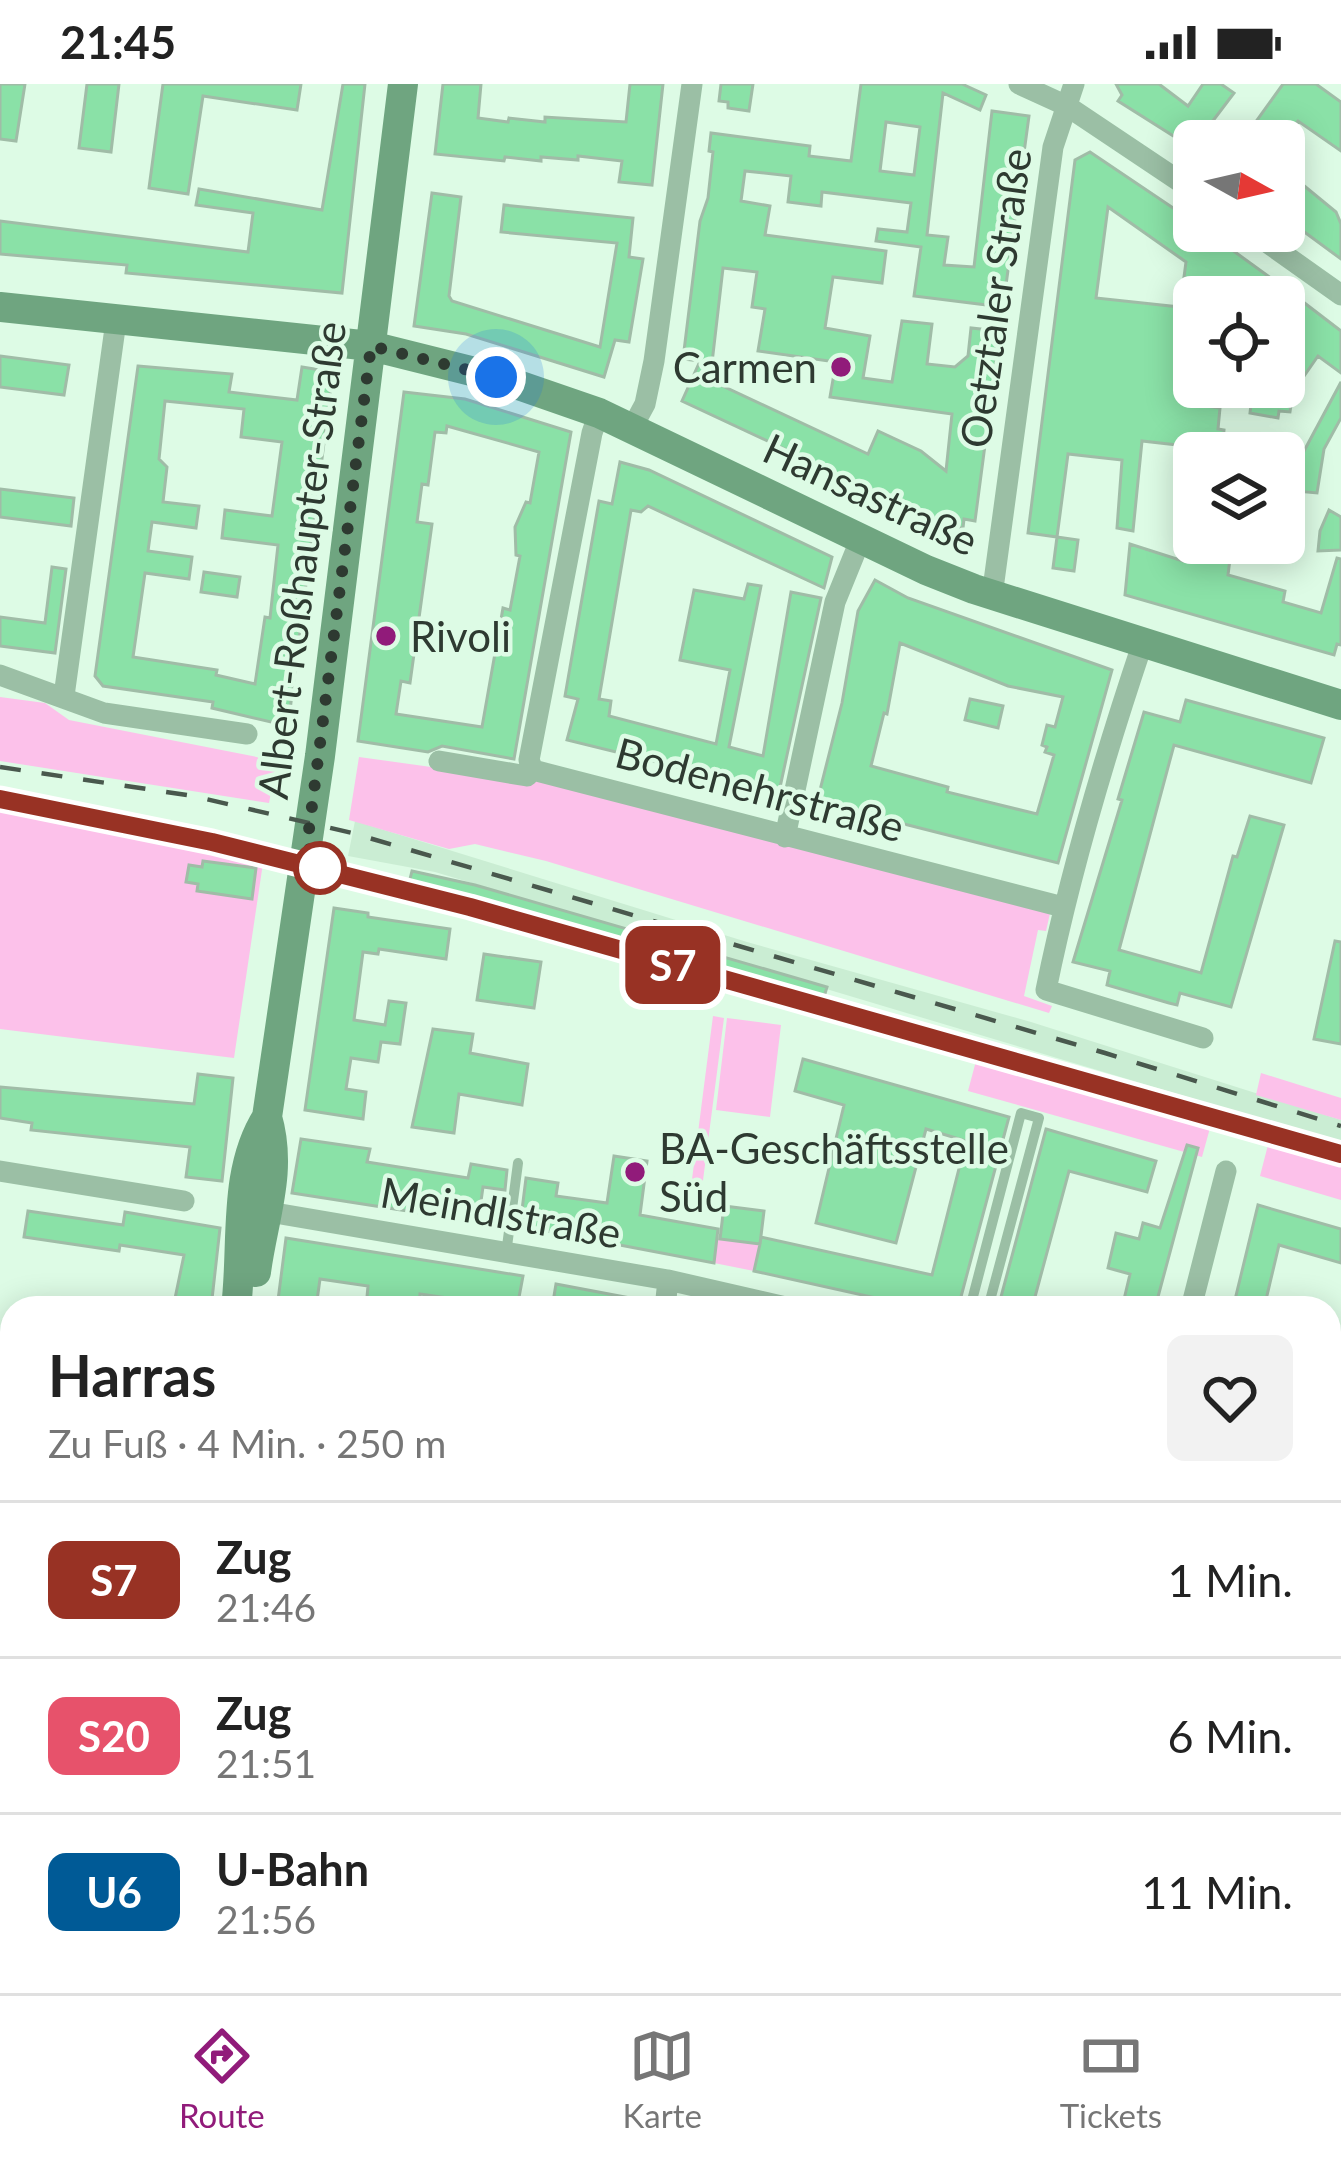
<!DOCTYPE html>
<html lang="de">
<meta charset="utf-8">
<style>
:root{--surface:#fff;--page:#f2f2f2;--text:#222;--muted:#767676;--line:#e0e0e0;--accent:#911b7a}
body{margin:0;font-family:Lato,sans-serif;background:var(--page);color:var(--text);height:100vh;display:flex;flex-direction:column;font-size:45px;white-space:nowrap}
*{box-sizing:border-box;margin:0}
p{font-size:39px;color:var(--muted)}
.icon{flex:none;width:66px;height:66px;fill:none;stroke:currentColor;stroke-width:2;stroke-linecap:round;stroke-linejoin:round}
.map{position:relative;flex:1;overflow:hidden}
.panel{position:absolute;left:0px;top:1212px;width:1341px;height:699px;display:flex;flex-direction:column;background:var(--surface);border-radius:36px 36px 0 0;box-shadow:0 6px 30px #0003}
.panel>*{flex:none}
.badge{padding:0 24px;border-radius:18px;font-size:42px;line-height:78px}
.needle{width:78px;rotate:98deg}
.tools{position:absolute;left:1173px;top:36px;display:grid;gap:24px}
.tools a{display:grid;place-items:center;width:132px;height:132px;border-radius:18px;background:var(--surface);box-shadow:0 6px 30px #0003;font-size:60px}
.you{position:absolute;width:60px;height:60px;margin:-30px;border:9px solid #fff;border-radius:50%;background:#1a73e8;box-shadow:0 0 0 18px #1a73e833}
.map>.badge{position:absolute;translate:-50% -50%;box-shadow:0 0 0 6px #fff}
.round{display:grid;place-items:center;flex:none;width:126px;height:126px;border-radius:18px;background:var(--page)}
.summary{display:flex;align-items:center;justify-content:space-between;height:204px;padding:0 48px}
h1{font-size:57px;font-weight:700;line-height:90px}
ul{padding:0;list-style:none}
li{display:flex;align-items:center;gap:36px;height:156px;padding:0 48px;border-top:3px solid var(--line)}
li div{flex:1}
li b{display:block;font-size:45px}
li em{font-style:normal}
li .badge{min-width:132px;font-weight:700;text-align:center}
.status{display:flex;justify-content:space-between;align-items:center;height:84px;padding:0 60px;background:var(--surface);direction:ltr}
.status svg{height:33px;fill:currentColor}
.tab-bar{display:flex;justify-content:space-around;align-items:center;height:168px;border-top:3px solid var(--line);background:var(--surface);font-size:33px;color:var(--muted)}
.tab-bar a{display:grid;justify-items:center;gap:6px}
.tab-bar .active{color:var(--accent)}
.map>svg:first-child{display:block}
.built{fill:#caedd3}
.green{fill:#fcc1ea}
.building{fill:#8ae1a7;stroke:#a0bca7;stroke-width:3;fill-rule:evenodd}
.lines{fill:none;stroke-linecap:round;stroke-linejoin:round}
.lane{stroke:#9bbfa5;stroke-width:10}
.street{stroke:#9bbfa5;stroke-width:21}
.secondary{stroke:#6fa580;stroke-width:30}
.rail{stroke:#49584d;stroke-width:4.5;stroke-dasharray:21 21;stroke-linecap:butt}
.line-casing{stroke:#fff;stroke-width:27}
.line{stroke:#983224;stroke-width:18}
.walk{stroke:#2e3a31;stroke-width:12;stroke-dasharray:0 21.6}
.poi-dot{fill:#911b7a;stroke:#ddfbe5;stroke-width:4.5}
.stop-dot{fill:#fff;stroke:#983224;stroke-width:6}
.labels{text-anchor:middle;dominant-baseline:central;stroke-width:9;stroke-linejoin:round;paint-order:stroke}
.street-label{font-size:42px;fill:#2e3a31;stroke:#ddfbe5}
.poi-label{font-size:42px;fill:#2e3a31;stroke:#ddfbe5;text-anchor:start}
</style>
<div class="status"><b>21:45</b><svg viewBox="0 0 49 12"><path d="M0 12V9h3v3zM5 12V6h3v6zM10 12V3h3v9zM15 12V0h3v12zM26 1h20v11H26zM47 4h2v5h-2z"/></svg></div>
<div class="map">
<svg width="1341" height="1909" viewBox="0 0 1341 1909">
<rect width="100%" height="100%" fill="#ddfbe5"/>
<path class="built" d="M 355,737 L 747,858 L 1031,938 L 1341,1036 L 1341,1080 L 499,836 L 344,798 L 346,788 L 406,799 L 1204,1025 L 1238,1035 L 1241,1029 L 435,788 L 348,772 Z
M 12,1688 L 12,1823 L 0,1825 L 0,1696 Z"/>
<path class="green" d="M 0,613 L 45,619 L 69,636 L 277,677 L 269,719 L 0,677 Z
M 359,673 L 547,699 L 1051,825 L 1046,847 L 1038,846 L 1024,912 L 1052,922 L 1049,929 L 546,777 L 475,760 L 449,765 L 349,736 Z
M 0,726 L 263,779 L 234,974 L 0,945 Z
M 713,932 L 724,934 L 702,1104 L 691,1103 Z
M 727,934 L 781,941 L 770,1033 L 716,1026 Z
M 976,977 L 1210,1044 L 1202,1073 L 968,1007 Z
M 1261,989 L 1341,1014 L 1341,1036 L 1256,1011 Z
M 1269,1057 L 1341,1081 L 1341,1116 L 1260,1092 Z
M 717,1154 L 760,1160 L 754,1187 L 714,1179 Z
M 0,1596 L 12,1599 L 12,1703 L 9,1707 L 12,1732 L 0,1743 Z"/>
<path class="building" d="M 0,0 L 25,0 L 16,57 L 0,55 Z
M 87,0 L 119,0 L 111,68 L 79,64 Z
M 163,0 L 301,0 L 297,26 L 203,12 L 188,110 L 149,104 Z
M 343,0 L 365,0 L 342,209 L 126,189 L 127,181 L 0,170 L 0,137 L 248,168 L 253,129 L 196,121 L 199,105 L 322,126 Z
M 443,0 L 481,0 L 478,34 L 508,38 L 509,34 L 545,38 L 545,33 L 626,38 L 630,0 L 663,0 L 652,101 L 619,98 L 622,77 L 578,72 L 578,76 L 541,73 L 541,77 L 505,73 L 504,77 L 435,70 Z
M 721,0 L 753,0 L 749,27 L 728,24 L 728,18 L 719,17 Z
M 861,0 L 962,0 L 986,11 L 980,26 L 943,9 L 927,151 L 948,153 L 944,181 L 974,183 L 992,27 L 1029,32 L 1003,223 L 914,212 L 921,163 L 876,157 L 878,145 L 907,148 L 911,119 L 822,108 L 821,122 L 788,118 L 791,92 L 745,87 L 741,117 L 770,122 L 765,151 L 886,167 L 882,199 L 833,193 L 825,244 L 870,252 L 863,294 L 892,298 L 902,237 L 932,240 L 927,280 L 955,283 L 968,272 L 971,244 L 1000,247 L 975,437 L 964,435 L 963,444 L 949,442 L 682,317 L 700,277 L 683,275 L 700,137 L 708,114 L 713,68 L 709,67 L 711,49 L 810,62 L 809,72 L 851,77 ZM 886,38 L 920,43 L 914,91 L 880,87 ZM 723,184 L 757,188 L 752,223 L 765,225 L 758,267 L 836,278 L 830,313 L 952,330 L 946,387 L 921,367 L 878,347 L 868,370 L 710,296 Z
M 1116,0 L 1159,0 L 1188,22 L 1203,0 L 1221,0 L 1234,9 L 1212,38 L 1237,57 L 1194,57 L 1194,65 L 1118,17 L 1122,11 Z
M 1283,0 L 1316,0 L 1341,18 L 1341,67 L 1298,37 L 1283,57 L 1242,57 Z
M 1090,68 L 1194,138 L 1194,147 L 1206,147 L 1297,213 L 1236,213 L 1229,208 L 1219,213 L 1194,213 L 1194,303 L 1207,303 L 1205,322 L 1220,324 L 1218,345 L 1224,346 L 1222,369 L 1194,369 L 1195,363 L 1142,357 L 1133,447 L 1117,444 L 1122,376 L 1068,370 L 1057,453 L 1028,449 L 1075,76 ZM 1108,123 L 1186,178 L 1180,223 L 1096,214 Z
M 1284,100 L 1302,100 L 1336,128 L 1341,140 L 1341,175 L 1284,133 Z
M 432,109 L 461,113 L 449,212 L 452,217 L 600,263 L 617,159 L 501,148 L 504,121 L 633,134 L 629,173 L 643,175 L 629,258 L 615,256 L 604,293 L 466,250 L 414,242 Z
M 1298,214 L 1341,247 L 1341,289 L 1318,272 L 1293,308 L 1290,328 L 1279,327 L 1278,334 L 1250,329 L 1253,303 L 1284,303 L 1284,233 Z
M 0,272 L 69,281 L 64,311 L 0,303 Z
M 138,282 L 232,290 L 229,308 L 297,316 L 302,283 L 333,288 L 288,642 L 212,624 L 213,618 L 103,602 L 95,592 ZM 165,317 L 244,325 L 241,353 L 282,358 L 272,432 L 225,426 L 222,454 L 278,461 L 270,534 L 265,533 L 255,600 L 216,591 L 217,586 L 133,573 L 145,489 L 189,495 L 192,473 L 148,467 L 152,438 L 196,444 L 199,422 L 163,418 L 167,383 L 159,375 Z
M 1341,298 L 1341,334 L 1324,365 L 1317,409 L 1284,406 L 1284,378 L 1297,380 Z
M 404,308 L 465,315 L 571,348 L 514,675 L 442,662 L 428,668 L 358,657 ZM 447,342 L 539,368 L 530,419 L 526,418 L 515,443 L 516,471 L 520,472 L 510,526 L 503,524 L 482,643 L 396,630 L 401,597 L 410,599 L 432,440 L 417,438 L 422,400 L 428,401 L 435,348 L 446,349 Z
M 620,378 L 649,386 L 832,473 L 824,504 L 648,422 L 641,428 L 631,426 L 599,615 L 611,617 L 609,632 L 716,660 L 730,586 L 680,576 L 694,506 L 744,515 L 748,500 L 761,502 L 729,663 L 763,672 L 791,508 L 821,514 L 779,708 L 567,656 L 578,615 L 565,612 L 599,417 L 612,420 Z
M 0,405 L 74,414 L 71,442 L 0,433 Z
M 1329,426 L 1341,433 L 1341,466 L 1318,467 L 1320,447 Z
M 1057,453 L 1078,456 L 1074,487 L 1053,484 Z
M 1185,459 L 1232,459 L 1228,491 L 1285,507 L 1283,518 L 1321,529 L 1337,474 L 1341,475 L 1341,561 L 1337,560 L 1334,571 L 1125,511 L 1130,460 L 1183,477 Z
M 52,483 L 66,485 L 55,569 L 0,562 L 0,533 L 45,539 Z
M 204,488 L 240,493 L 237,513 L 201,508 Z
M 875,496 L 908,514 L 1112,586 L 1058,779 L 817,718 L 842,619 L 858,527 ZM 900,559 L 1008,602 L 1063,613 L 1055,643 L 1047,641 L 1042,661 L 1047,663 L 1045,668 L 1054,671 L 1037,730 L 947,708 L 948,703 L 871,682 L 884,629 L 887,630 Z
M 970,615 L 1003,622 L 998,644 L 965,636 Z
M 1186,616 L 1324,654 L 1311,699 L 1174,661 L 1119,866 L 1201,889 L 1233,772 L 1237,773 L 1250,732 L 1284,741 L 1231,923 L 1180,909 L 1177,921 L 1169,919 L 1107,901 L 1110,887 L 1073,878 L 1122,716 L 1118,715 L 1144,628 L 1180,638 Z
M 203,777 L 256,784 L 252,815 L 197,807 L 198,800 L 186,798 L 189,781 L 202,783 Z
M 412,787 L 475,801 L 827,903 L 823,916 L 471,818 L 409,799 Z
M 334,824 L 368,829 L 368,833 L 450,845 L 446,875 L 379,865 L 378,870 L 363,868 L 354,936 L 385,941 L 389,917 L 406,919 L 400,960 L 381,958 L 378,978 L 351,974 L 346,1005 L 366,1008 L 363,1035 L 305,1026 Z
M 1335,857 L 1341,858 L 1341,960 L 1314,955 Z
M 484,870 L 541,878 L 534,924 L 477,916 Z
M 433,945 L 473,950 L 470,969 L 528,980 L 522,1021 L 459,1010 L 454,1049 L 412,1043 Z
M 803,975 L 1009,1033 L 958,1224 L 921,1224 L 754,1187 L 760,1160 L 720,1155 L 724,1122 L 764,1127 L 760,1160 L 761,1153 L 932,1191 L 966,1057 L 926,1045 L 896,1159 L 816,1139 L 844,1021 L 795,1007 Z
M 198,990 L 233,994 L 222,1097 L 186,1093 L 190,1063 L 31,1046 L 32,1039 L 0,1034 L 0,1003 L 194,1020 Z
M 1046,1045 L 1156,1077 L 1147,1108 L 1069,1087 L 1032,1224 L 998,1224 Z
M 301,1055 L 370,1065 L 367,1078 L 468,1094 L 471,1080 L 507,1086 L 505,1106 L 483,1103 L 480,1124 L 448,1119 L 446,1133 L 292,1109 Z
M 1187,1061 L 1198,1064 L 1155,1224 L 1122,1224 L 1130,1190 L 1108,1184 L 1116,1149 L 1139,1155 L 1143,1139 L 1160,1144 Z
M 614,1072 L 647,1077 L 640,1131 L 718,1145 L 714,1179 L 520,1142 L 526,1094 L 558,1099 L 556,1112 L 607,1119 Z
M 1258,1121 L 1341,1145 L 1341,1179 L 1279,1161 L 1264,1224 L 1233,1224 Z
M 28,1127 L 123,1141 L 125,1128 L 220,1144 L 211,1224 L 173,1224 L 184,1171 L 120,1161 L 119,1167 L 24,1153 Z
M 286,1154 L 523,1192 L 517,1224 L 420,1210 L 419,1224 L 366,1224 L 368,1202 L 320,1195 L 316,1224 L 277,1224 Z
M 556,1200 L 646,1217 L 645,1224 L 552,1224 Z"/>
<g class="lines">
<path class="lane" d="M 506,1170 L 518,1079
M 970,1224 L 1021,1029 L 1039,1034 L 988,1224"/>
<path class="street" d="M 1019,0 L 1067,22 L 1194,107
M 1251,147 L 1341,211
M 632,344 L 645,320 L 654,277 L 692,0
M 992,512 L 1053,63 L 1074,0
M 1142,561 C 1104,674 1070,788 1046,906 L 1203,954
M 0,591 L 104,629 L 247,650
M 64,612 L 116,237
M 439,677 L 527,692 L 533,686 L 1063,823
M 533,686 L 529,676 L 592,349 L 599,329
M 785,753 L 835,518 L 861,454
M 0,1087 L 184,1117
M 269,1128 L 668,1196 L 790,1224
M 665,1224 L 668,1196
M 1191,1224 L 1226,1087
M 1329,1396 L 1341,1399
M 0,1851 L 12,1850
M 508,1899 L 554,1909
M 132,1909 L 133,1899
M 589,1909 L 590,1899
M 952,1909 L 955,1899"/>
<path class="secondary" d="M 0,223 L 371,262 L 495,293 L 599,329 L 926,486 L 974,505 L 1341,621
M 256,1188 C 263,1134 283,1088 267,1033
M 236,1224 C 244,1161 232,1088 267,1033 L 320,672 L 403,0
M 0,1483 L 12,1485
M 1329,1867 L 1341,1870"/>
<path class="rail" d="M 0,683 L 193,712 L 352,749 L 1105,969 L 1341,1042
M 0,715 L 237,764 L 469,823 L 1341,1070"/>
</g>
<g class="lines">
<defs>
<path id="line" d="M 0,715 L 212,758 L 470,823 L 1341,1070"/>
</defs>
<use href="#line" class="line-casing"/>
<use href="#line" class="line"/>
<path class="walk" d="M 320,784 L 307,761 L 371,262 L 496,293"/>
</g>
<g class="poi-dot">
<circle cx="841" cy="283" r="12"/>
<circle cx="386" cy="552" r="12"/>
<circle cx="635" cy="1088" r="12"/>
</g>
<circle class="stop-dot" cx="320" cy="784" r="24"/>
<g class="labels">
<g class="street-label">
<text transform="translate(995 214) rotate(-82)">Oetztaler Straße</text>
<text transform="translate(871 410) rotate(25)">Hansastraße</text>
<text transform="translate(301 476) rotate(-83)">Albert-Roßhaupter-Straße</text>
<text transform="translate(760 705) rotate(15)">Bodenehrstraße</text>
<text transform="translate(501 1128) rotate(10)">Meindlstraße</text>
</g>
<g class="poi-label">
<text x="817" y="283" text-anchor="end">Carmen</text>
<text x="410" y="552">Rivoli</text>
<text x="659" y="1064">BA-Geschäftsstelle<tspan x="659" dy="48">Süd</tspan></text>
</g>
</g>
</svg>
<div class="tools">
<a><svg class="needle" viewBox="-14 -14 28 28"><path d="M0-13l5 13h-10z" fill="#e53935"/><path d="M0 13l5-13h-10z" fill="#767676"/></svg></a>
<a><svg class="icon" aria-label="locate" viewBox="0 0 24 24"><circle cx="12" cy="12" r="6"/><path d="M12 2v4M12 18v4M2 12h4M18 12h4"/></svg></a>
<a><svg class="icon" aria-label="layers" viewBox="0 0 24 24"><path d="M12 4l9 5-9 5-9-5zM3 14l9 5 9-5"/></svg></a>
</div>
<div class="you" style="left:496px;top:293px"></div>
<b class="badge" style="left:673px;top:881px;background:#983224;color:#fff">S7</b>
<section class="panel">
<div class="summary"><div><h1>Harras</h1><p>Zu Fuß · 4 Min. · 250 m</p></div><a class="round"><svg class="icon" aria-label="heart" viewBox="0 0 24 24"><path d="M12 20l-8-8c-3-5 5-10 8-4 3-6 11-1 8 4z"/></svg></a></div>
<ul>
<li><span class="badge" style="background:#983224;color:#fff">S7</span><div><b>Zug</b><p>21:46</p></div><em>1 Min.</em></li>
<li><span class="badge" style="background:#e7526b;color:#fff">S20</span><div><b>Zug</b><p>21:51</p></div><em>6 Min.</em></li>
<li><span class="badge" style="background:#005a96;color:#fff">U6</span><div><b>U-Bahn</b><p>21:56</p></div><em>11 Min.</em></li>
</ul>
</section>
</div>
<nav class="tab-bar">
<a class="active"><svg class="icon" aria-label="directions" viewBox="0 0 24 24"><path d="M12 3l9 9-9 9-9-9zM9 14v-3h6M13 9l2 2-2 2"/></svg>Route</a>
<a><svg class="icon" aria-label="map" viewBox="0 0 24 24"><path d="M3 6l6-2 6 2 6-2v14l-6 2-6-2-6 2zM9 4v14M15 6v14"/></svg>Karte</a>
<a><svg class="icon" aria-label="tickets" viewBox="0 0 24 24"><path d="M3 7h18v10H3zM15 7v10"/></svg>Tickets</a>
</nav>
